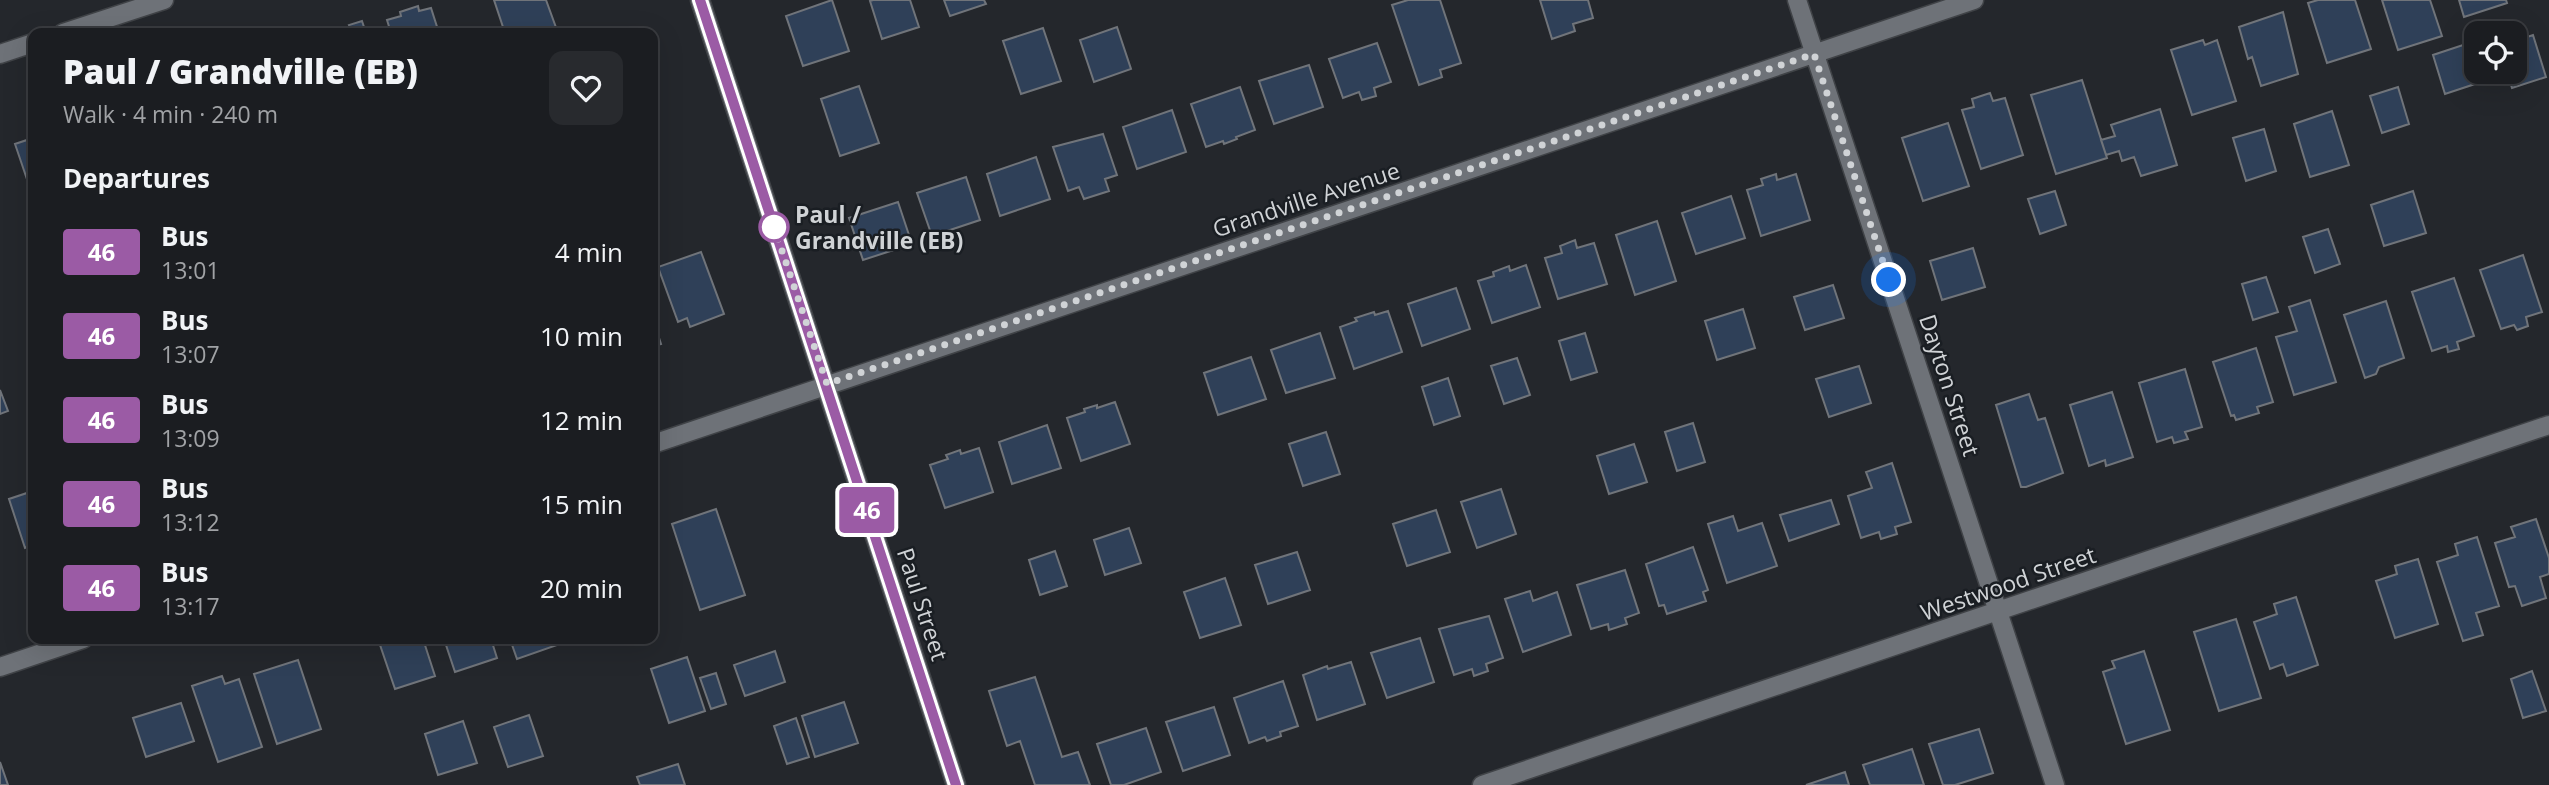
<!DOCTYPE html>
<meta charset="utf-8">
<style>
:root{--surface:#1b1d21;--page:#282a2e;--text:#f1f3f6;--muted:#a0a2a5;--line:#393b3f}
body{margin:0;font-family:"Open Sans",sans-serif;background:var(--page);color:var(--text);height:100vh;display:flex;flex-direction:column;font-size:26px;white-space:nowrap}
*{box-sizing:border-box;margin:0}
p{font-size:23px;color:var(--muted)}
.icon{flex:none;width:38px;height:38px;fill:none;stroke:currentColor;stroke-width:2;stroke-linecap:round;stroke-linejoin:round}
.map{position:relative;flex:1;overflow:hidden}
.panel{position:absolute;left:28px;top:28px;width:630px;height:616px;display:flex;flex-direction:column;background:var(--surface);border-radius:14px;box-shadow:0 7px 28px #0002,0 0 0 2px var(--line)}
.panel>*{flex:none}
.badge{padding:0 14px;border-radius:5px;font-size:24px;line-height:46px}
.tools{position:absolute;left:2464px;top:21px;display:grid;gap:14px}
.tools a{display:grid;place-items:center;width:63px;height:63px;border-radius:14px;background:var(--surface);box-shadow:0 7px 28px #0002,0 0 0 2px var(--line);font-size:35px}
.you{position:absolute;width:35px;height:35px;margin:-18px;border:5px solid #fff;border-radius:50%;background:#1a73e8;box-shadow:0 0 0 10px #1a73e833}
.map>.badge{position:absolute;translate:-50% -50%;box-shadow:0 0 0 4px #fff}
h2{padding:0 35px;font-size:26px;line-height:63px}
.round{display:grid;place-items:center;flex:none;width:74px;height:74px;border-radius:14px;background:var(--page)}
.overview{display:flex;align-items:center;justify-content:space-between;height:119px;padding:0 35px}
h1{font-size:33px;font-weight:800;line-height:52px}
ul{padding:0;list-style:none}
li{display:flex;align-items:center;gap:21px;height:84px;padding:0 35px}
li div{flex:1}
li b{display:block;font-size:26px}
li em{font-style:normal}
li .badge{min-width:77px;font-weight:700;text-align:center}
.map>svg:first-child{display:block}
.building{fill:#2f4058;stroke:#70747a;stroke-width:2}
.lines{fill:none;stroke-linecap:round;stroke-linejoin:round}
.minor-casing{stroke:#404347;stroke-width:21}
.minor{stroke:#6e7278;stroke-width:18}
.line-casing{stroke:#fff;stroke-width:16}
.line{stroke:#9b5ba5;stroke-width:10}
.walk{stroke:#d0d3d6;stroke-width:7;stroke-dasharray:0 12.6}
.stop-dot{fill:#fff;stroke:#9b5ba5;stroke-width:3.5}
.labels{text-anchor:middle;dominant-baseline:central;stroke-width:5;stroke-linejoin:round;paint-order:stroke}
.street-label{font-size:23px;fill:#d0d3d6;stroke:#1a1e23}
.stop-label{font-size:23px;font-weight:bold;fill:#d0d3d6;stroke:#1a1e23;text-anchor:start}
</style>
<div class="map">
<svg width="2549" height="785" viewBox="0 0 2549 785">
<rect width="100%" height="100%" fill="#24272c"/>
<path class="building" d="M 494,0 L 546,0 L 558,33 L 505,33 Z
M 832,0 L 849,51 L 803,66 L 786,16 Z
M 873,0 L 910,0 L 919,27 L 882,39 L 870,1 Z
M 944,0 L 984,0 L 986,4 L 950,16 Z
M 1408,0 L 1440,0 L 1461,63 L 1440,70 L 1442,77 L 1419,85 L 1392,5 Z
M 1540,0 L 1588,0 L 1593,18 L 1573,24 L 1575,31 L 1552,39 Z
M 2318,0 L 2355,0 L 2371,49 L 2327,63 L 2308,3 Z
M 2382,0 L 2430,0 L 2442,36 L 2398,50 Z
M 2459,0 L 2506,0 L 2507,3 L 2464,17 Z
M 418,6 L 419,11 L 431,8 L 439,33 L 391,33 L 387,20 L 401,16 L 400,12 Z
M 2283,12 L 2298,74 L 2261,86 L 2252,57 L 2248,59 L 2239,27 Z
M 362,21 L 366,33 L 339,33 L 351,29 L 349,25 Z
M 1117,27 L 1131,69 L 1094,82 L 1080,40 Z
M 1043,28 L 1061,81 L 1021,94 L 1003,41 Z
M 2533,35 L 2546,77 L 2512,88 L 2507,72 L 2515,72 L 2515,41 Z
M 2203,40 L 2205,45 L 2217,40 L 2236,101 L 2192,115 L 2171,50 Z
M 1377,43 L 1391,82 L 1374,88 L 1376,96 L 1362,100 L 1359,92 L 1343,98 L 1329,59 Z
M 2463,45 L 2475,84 L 2445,94 L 2433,55 Z
M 1309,65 L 1323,107 L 1274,124 L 1259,81 Z
M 2082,80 L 2107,158 L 2056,174 L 2031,95 Z
M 859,86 L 879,143 L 840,156 L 821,99 Z
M 1240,87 L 1255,130 L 1236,137 L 1237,139 L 1224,144 L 1223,141 L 1206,147 L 1191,104 Z
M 2398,87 L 2409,124 L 2382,133 L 2370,96 Z
M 1990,93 L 1993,101 L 2005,98 L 2023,155 L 1981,169 L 1962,110 L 1974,107 L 1972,99 Z
M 2160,109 L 2177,165 L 2141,176 L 2134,157 L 2122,161 L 2119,151 L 2106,155 L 2101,140 L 2115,136 L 2111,125 Z
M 1172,110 L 1186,152 L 1137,169 L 1123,127 Z
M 2332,111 L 2349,165 L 2310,177 L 2294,124 Z
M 1948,123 L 1969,186 L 1923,201 L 1902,138 Z
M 2264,129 L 2276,171 L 2246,181 L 2233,138 Z
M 1103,134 L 1117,175 L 1105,179 L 1109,191 L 1084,199 L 1079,187 L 1068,191 L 1053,147 Z
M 33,138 L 33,197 L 15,144 Z
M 1036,157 L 1050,199 L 1000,216 L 987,174 Z
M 1776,174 L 1777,180 L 1796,174 L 1810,220 L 1761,236 L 1747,190 L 1763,185 L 1761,179 Z
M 966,177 L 980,220 L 932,236 L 917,193 Z
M 2055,191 L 2066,225 L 2040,234 L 2028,199 Z
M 2413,191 L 2426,233 L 2384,246 L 2371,205 Z
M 1731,196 L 1745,238 L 1696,254 L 1682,213 Z
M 898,202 L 912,244 L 863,260 L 849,218 Z
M 1657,221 L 1676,281 L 1635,295 L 1616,235 Z
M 2328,229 L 2340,264 L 2315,273 L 2303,237 Z
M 1575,240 L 1577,248 L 1594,243 L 1607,284 L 1558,299 L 1545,258 L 1562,253 L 1560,246 Z
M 1973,248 L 1985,287 L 1942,300 L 1930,261 Z
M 701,252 L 724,314 L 690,327 L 687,318 L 678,322 L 658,267 Z
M 2523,255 L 2542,312 L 2526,317 L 2528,326 L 2517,330 L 2514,325 L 2501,329 L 2480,270 Z
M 1526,265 L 1540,307 L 1492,323 L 1478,281 L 1494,276 L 1493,272 L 1509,266 L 1510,271 Z
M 2266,277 L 2278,312 L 2253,320 L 2242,284 Z
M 2454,278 L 2474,336 L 2457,342 L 2459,349 L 2448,352 L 2447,346 L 2432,351 L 2412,292 Z
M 1833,285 L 1844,318 L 1805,330 L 1794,297 Z
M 1456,288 L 1470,329 L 1422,346 L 1408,304 Z
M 2310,300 L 2336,382 L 2294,395 L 2276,337 L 2297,331 L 2289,307 Z
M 2386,301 L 2404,358 L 2379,367 L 2376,374 L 2365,378 L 2344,315 Z
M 1743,309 L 1755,348 L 1717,360 L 1705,321 Z
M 1388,311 L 1402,352 L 1354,369 L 1340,327 L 1357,321 L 1355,318 L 1374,312 L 1375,315 Z
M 653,319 L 661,344 L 653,346 Z
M 1320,333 L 1335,378 L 1286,393 L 1271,350 Z
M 1585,333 L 1597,372 L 1571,380 L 1559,341 Z
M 2256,348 L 2273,402 L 2257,407 L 2259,413 L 2236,420 L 2234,415 L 2231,416 L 2213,362 Z
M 1251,357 L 1266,399 L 1218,415 L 1204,373 Z
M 1517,358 L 1530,395 L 1504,404 L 1491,366 Z
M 1859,366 L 1871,403 L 1829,417 L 1816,379 Z
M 2185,369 L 2202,427 L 2185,432 L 2188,439 L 2174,443 L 2172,437 L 2157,442 L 2139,383 Z
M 1448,378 L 1460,416 L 1434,425 L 1422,387 Z
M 0,390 L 8,411 L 0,414 Z
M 2112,392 L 2133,457 L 2106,466 L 2105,460 L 2089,466 L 2070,405 Z
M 2029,394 L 2038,420 L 2045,418 L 2063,473 L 2026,487 L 2021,487 L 1996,405 Z
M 1115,402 L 1130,444 L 1081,461 L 1067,418 L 1085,412 L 1084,409 L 1097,405 L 1097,408 Z
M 1693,423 L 1705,462 L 1677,471 L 1665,432 Z
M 1047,425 L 1061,468 L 1012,484 L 999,442 Z
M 1326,432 L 1340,474 L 1303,486 L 1289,444 Z
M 1634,444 L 1647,482 L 1609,494 L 1597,456 Z
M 979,448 L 993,492 L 945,508 L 930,465 L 948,459 L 946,455 L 960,450 L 961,454 Z
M 1892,463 L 1911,522 L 1895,527 L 1897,534 L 1881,539 L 1879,532 L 1861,538 L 1848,496 L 1872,488 L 1866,472 Z
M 1501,489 L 1516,534 L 1477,548 L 1461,502 Z
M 33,491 L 33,545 L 25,548 L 9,499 Z
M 1831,500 L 1839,524 L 1789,541 L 1780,515 Z
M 716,509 L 745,595 L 700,610 L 672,524 Z
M 1436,510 L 1450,552 L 1407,566 L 1393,524 Z
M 1733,516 L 1738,531 L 1762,523 L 1777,566 L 1727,583 L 1708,524 Z
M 2536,519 L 2549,558 L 2549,574 L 2540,577 L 2546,598 L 2522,606 L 2515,586 L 2509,587 L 2495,543 L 2515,537 L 2511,527 Z
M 1129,528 L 1141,563 L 1105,575 L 1094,540 Z
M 2477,537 L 2499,606 L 2476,613 L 2483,635 L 2463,641 L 2437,562 L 2458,555 L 2455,544 Z
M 1693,547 L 1708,590 L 1703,592 L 1706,601 L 1667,614 L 1664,605 L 1659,606 L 1646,564 Z
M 1055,551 L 1067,586 L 1040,595 L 1029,560 Z
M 1297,552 L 1310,590 L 1268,604 L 1255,565 Z
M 2418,559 L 2438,624 L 2395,638 L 2376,581 L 2397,574 L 2395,566 Z
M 1625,570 L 1639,613 L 1625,618 L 1627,624 L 1609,630 L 1608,624 L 1591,629 L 1577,585 Z
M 1225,578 L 1241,625 L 1200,638 L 1184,592 Z
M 1530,591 L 1533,601 L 1557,592 L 1571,635 L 1523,652 L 1505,599 Z
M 2296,597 L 2318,665 L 2287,676 L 2283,664 L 2270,669 L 2254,622 L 2277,614 L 2274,604 Z
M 1489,616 L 1503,658 L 1486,664 L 1488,671 L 1474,676 L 1472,669 L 1454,675 L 1439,629 Z
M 2236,619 L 2261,698 L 2219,711 L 2194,632 Z
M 1420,638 L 1434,682 L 1387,698 L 1371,653 Z
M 378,639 L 423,639 L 435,676 L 395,689 Z
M 444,639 L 491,639 L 497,658 L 455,672 Z
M 510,639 L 558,639 L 560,644 L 517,659 Z
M 775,651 L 785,682 L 745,696 L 734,665 Z
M 2144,651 L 2170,730 L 2126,744 L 2103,672 L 2115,668 L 2112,661 Z
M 687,657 L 705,711 L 669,723 L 651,669 Z
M 298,660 L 321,729 L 277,744 L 254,674 Z
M 1351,662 L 1365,704 L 1317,720 L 1303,675 L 1327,666 L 1328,669 Z
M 2532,671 L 2546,711 L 2523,718 L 2511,679 Z
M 716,673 L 726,704 L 711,709 L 700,678 Z
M 222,676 L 225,684 L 239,679 L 262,747 L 218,762 L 192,686 Z
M 1035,677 L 1062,757 L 1078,752 L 1090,785 L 1035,785 L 1020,741 L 1007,746 L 989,691 Z
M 1283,681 L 1298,726 L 1280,732 L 1281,736 L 1267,741 L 1265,737 L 1249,743 L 1234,698 Z
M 844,702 L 858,743 L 815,757 L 802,716 Z
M 181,703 L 194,741 L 146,757 L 133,718 Z
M 1214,707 L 1230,755 L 1183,771 L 1166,722 Z
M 529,715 L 543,756 L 508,767 L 494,727 Z
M 796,718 L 809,757 L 787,764 L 774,726 Z
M 463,721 L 477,763 L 438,775 L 425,734 Z
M 1146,728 L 1161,772 L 1124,785 L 1111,785 L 1097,744 Z
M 1979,729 L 1993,773 L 1955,785 L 1943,785 L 1929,744 Z
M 1912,749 L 1924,785 L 1870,785 L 1863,765 Z
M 0,762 L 8,785 L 0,785 Z
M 678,764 L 685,785 L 640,785 L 637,777 Z
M 1845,772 L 1849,785 L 1806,785 Z"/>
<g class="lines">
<defs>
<path id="minor" d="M 700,0 L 956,785
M 1797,0 L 2055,785
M 63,33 L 164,0
M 0,54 L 33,43
M 653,444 L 1974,0
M 0,667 L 83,639
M 1482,785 L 2549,425"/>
</defs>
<use href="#minor" class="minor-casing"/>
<use href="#minor" class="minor"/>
</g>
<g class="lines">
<defs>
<path id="line" d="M 700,0 L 956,785"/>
</defs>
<use href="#line" class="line-casing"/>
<use href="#line" class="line"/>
<path class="walk" d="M 774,227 L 827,384 L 1814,54 L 1889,280"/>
</g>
<circle class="stop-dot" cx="774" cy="227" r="14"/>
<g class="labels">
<g class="street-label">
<text transform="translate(1306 199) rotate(-18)">Grandville Avenue</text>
<text transform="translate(1950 385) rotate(72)">Dayton Street</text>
<text transform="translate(2008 583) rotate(-19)">Westwood Street</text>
<text transform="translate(923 604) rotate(72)">Paul Street</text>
</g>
<g class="stop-label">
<text x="795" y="214">Paul /<tspan x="795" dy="26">Grandville (EB)</tspan></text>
</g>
</g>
</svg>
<div class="tools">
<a><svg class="icon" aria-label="locate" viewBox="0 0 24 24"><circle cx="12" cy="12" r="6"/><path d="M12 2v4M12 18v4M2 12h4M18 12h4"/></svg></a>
</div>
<div class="you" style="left:1889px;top:280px"></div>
<b class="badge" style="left:867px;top:510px;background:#9b5ba5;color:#fff">46</b>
<section class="panel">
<div class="overview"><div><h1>Paul / Grandville (EB)</h1><p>Walk · 4 min · 240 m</p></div><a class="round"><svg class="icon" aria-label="heart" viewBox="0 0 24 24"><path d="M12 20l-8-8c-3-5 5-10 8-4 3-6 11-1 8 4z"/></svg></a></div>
<h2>Departures</h2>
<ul>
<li><span class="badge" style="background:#9b5ba5;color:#fff">46</span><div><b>Bus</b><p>13:01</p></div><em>4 min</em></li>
<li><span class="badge" style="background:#9b5ba5;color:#fff">46</span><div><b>Bus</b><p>13:07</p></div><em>10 min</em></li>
<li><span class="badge" style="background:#9b5ba5;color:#fff">46</span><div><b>Bus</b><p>13:09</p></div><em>12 min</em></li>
<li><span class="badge" style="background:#9b5ba5;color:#fff">46</span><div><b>Bus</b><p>13:12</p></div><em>15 min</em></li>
<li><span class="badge" style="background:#9b5ba5;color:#fff">46</span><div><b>Bus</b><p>13:17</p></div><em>20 min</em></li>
</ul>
</section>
</div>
